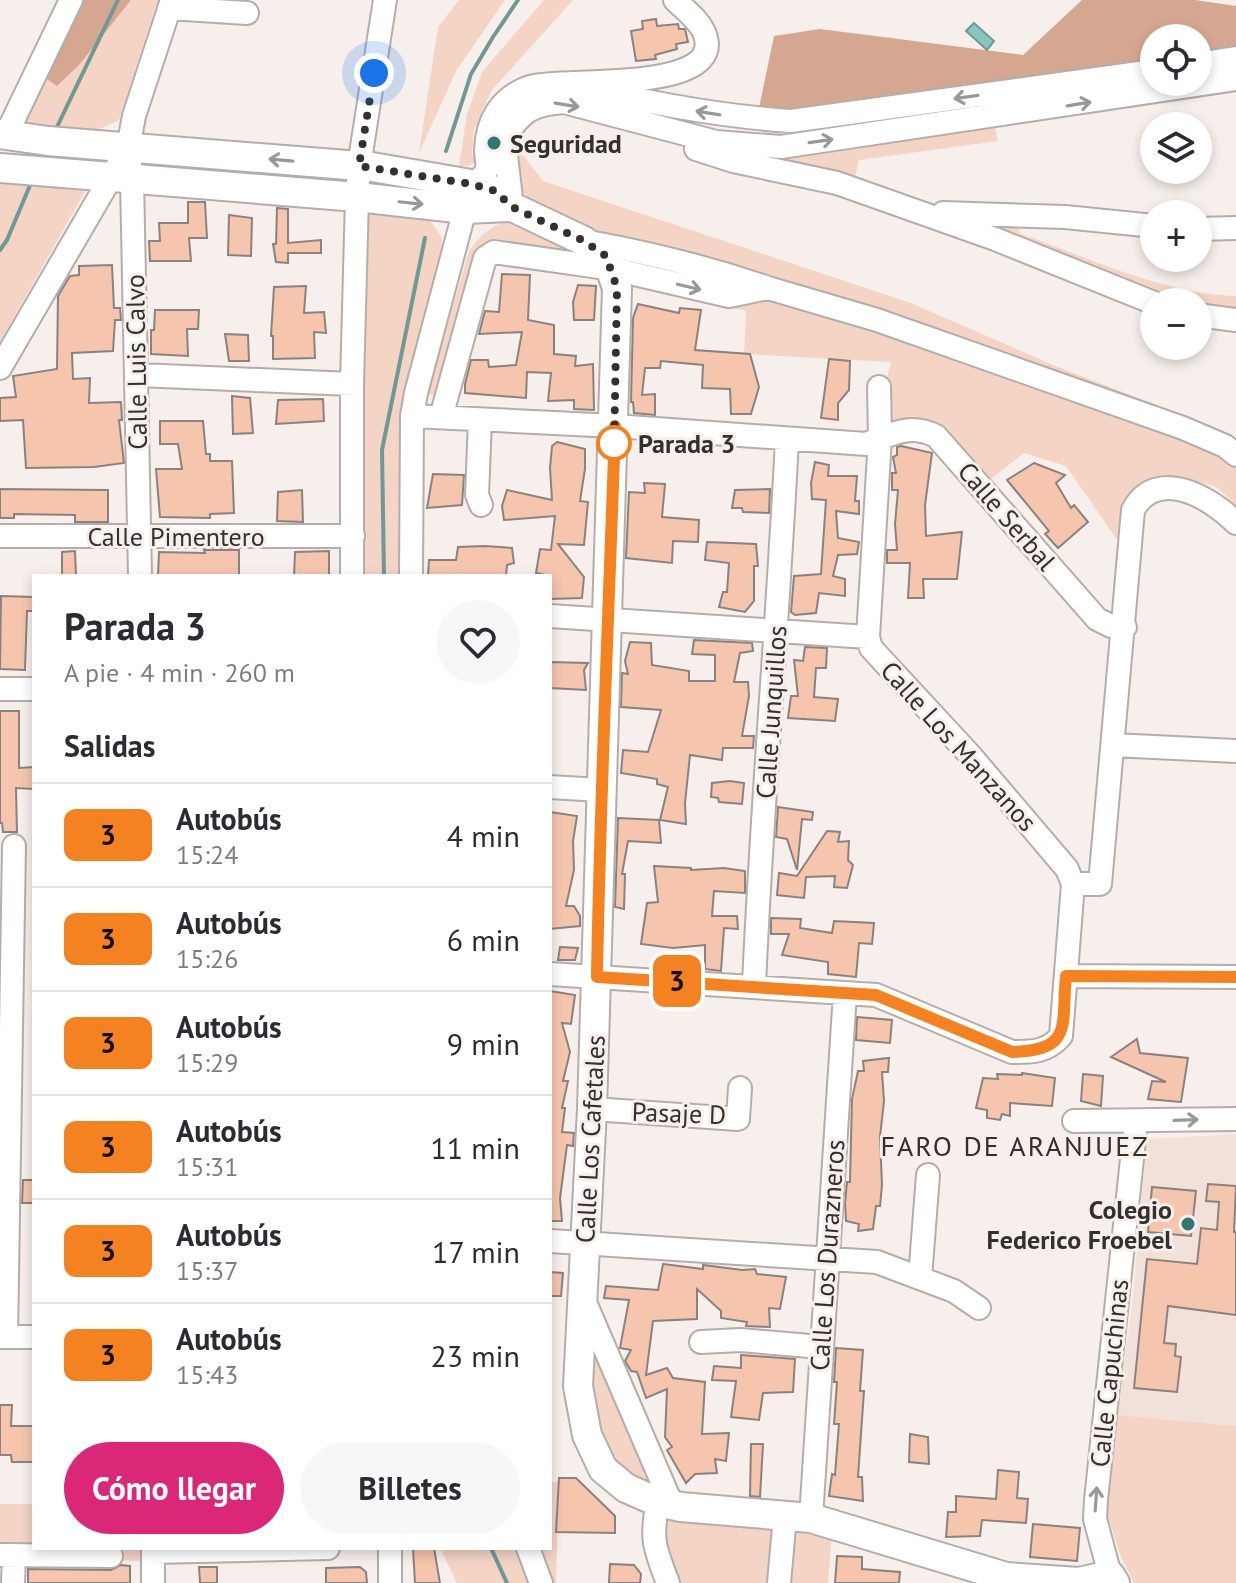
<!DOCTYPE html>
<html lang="es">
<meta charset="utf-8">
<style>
:root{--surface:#fff;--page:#f7f7f7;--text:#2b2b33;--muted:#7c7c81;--line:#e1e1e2;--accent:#db2777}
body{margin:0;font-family:"PT Sans",sans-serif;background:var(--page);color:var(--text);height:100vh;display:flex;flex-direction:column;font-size:30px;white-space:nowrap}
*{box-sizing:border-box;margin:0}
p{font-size:26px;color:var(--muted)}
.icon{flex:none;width:44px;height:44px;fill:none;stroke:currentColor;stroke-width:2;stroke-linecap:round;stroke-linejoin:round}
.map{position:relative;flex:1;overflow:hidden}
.sheet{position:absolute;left:32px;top:574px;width:520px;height:976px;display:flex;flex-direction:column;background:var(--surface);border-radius:0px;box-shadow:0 4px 12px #0003}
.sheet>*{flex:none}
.badge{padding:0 16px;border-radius:12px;font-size:28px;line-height:52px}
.controls{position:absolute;left:1140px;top:24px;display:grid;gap:16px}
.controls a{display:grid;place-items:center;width:72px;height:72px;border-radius:50%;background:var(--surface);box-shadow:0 4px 12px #0003;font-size:40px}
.you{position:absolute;width:40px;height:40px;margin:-20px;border:6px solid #fff;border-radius:50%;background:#1a73e8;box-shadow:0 0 0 12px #1a73e833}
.map>.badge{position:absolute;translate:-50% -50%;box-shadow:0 0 0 4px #fff}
h2{padding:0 32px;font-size:30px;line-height:72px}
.round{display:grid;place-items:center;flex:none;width:84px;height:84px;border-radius:42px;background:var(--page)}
.head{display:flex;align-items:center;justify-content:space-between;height:136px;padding:0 32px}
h1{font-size:38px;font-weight:800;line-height:60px}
.button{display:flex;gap:16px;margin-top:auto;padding:16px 32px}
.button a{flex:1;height:92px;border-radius:48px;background:var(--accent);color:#fff;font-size:32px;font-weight:800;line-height:92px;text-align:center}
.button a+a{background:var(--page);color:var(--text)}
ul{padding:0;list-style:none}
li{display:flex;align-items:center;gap:24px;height:104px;padding:0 32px;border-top:2px solid var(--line)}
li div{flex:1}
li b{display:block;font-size:30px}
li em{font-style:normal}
li .badge{min-width:88px;font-weight:700;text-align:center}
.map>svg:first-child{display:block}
.built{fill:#f1e1d9}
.green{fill:#f3d4c5}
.forest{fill:#d6a790}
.water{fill:#88c6c0;stroke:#6e9994;stroke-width:2}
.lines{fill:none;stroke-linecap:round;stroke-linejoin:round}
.stream{stroke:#6e9994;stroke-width:4}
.building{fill:#f6c5ad;stroke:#8a827f;stroke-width:2}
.minor-casing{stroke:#b5ada9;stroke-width:26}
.major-casing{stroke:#b5ada9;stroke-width:32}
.minor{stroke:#fff;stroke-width:22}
.major{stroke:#fff;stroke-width:28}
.oneway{stroke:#999896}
.line-casing{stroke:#fff;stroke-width:18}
.line{stroke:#f58220;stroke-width:12}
.walk{stroke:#33302e;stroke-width:8;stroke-dasharray:0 14.4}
.poi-dot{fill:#2f7771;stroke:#f7efeb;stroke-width:3}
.stop-dot{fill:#fff;stroke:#f58220;stroke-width:4}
.labels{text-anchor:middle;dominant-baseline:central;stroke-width:6;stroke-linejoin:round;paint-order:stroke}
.poi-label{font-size:26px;font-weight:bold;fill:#33302e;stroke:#f7efeb;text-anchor:start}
.street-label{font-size:26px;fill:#33302e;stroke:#f7efeb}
.stop-label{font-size:26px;font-weight:bold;fill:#33302e;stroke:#f7efeb;text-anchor:start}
.neighbourhood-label{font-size:28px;letter-spacing:2px;fill:#352f2c;stroke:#f7efeb}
</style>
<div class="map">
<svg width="1236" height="1583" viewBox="0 0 1236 1583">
<rect width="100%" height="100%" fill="#f7efeb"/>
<path class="built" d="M 1236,1134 L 1236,1426 L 1117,1415 L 1133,1299 L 1146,1149 L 1149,1139 Z"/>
<path class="green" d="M 81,0 L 158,0 L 119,120 L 87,135 L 35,130 L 25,119 Z
M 459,0 L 505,0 L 456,71 L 419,153 L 438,27 Z
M 544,0 L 573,0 L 491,91 L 474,130 L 472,154 L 480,155 C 476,165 469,166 459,166 L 467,114 L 482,72 Z
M 994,122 L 998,141 L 859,160 L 854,180 L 748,159 Z
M 511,153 L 523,155 L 543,181 L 911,303 L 1053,365 L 1223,431 L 1236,438 L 1236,506 C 1230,501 1224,493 1218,488 C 1200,477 1141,476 1128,495 C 1119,508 1121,529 1120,544 L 1066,466 L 1024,453 L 987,482 L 937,431 L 884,427 L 885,387 L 891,362 L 744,354 L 746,311 L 629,286 L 625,253 L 619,245 L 597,230 L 536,209 L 522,190 L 513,169 Z
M 149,160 L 337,175 L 341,182 L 146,166 Z
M 0,179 L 87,188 L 0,342 Z
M 369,212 L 421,216 L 432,223 L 442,238 L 441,265 L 404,400 L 400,426 L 402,576 L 359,576 L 362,217 Z
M 955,218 L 1020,221 L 1019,233 C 1086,257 1164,294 1236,296 L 1236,312 L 1198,308 L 1198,302 L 1175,302 L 1152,297 Z
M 504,222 L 588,259 L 482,255 L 435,395 L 427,394 L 469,251 C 479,237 488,228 504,222 Z
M 593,1340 L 658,1491 L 647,1487 L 618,1467 L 605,1450 L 589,1389 Z
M 1117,1415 L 1236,1426 L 1236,1583 L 1134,1583 L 1121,1557 L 1106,1512 Z
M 550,1482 L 559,1482 L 556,1583 L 545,1583 L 532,1548 L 550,1548 Z
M 0,1504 L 34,1504 L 34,1548 L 145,1548 L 144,1561 L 111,1560 L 0,1550 Z
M 666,1517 L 775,1524 L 772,1583 L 673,1583 L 660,1523 Z
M 796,1529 L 832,1534 L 828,1583 L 785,1583 L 788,1541 Z
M 440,1548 L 521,1548 L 534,1583 L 457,1583 Z"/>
<path class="forest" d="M 82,0 L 131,0 L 79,65 L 57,86 L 44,77 Z
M 1082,0 L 1195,0 L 1236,6 L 1236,53 L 1198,58 L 1198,38 L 1154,38 L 1154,64 L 812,112 L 759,108 L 774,36 L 820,29 L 1023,55 Z"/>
<path class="water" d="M 974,23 L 994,41 L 987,50 L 966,31 Z"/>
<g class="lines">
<path class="stream" d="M 55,131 L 118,0
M 446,151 L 471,74 L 493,37 L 518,0
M 0,250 L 7,240 L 31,183
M 384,576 L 382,450 L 425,238
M 491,1548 L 507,1583"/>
</g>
<path class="building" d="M 656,19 L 657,26 L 678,24 L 679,29 L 685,29 L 688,42 L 676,44 L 677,49 L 655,55 L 656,59 L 636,61 L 631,31 L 643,29 L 642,21 Z
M 188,202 L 205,202 L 207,238 L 189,238 L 191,261 L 150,261 L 149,241 L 160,241 L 159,223 L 188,223 Z
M 277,208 L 288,209 L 288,243 L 321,240 L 321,253 L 288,253 L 288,263 L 276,262 L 273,244 L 276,244 Z
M 229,215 L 252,218 L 251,256 L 228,255 Z
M 112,265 L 114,308 L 120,308 L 121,320 L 115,320 L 113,351 L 72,353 L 73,379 L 90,378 L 89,403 L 121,402 L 122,420 L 119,420 L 124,463 L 94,467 L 26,468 L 23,420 L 0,421 L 0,398 L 16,397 L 13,376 L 57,369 L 58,296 L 70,276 L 79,275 L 79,266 Z
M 502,274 L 530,275 L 528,320 L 554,325 L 554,354 L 576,356 L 575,366 L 593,364 L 594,410 L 574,409 L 574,400 L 548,401 L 551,373 L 527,372 L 526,398 L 465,393 L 465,384 L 471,360 L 488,360 L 489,367 L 516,365 L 522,332 L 479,334 L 485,311 L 499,312 Z
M 578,285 L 596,286 L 594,320 L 574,320 L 573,302 Z
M 306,286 L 304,313 L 324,312 L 326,333 L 314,332 L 315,358 L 273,359 L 273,336 L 271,336 L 274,287 Z
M 638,304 L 679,313 L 680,308 L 701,310 L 695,350 L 750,354 L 759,387 L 751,414 L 731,414 L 730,389 L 702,388 L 703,365 L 661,361 L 660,368 L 645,368 L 642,395 L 655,394 L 655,415 L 634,413 L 633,402 L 631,402 L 633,318 Z
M 155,310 L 199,310 L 198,329 L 187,329 L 188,356 L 151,354 L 151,330 L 154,330 Z
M 225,334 L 248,335 L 249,361 L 229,361 Z
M 829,359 L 850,361 L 849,390 L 838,403 L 838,420 L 821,418 Z
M 232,396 L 250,398 L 253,433 L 233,434 Z
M 323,399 L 324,421 L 276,424 L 278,400 Z
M 160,421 L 203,421 L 206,454 L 210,454 L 210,461 L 232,461 L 234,513 L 210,514 L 210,518 L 160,517 L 156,469 L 182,469 L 178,444 L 160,444 Z
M 557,442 L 585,449 L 585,469 L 580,501 L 588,502 L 584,545 L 558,544 L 584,577 L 582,598 L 550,599 L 550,576 L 536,573 L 540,549 L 551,550 L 555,516 L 504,520 L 502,506 L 507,490 L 552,500 L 550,468 L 552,446 Z
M 901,446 L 932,453 L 925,505 L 926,536 L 962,532 L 957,579 L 923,579 L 924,598 L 908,598 L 910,563 L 887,563 L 887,550 L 897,550 L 895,524 L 898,490 L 892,490 L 892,473 L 896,473 L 893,457 L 897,455 L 897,447 Z
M 815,462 L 829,465 L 828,476 L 857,476 L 855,501 L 859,501 L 859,514 L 836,511 L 838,538 L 859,542 L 857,554 L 838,555 L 833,576 L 845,579 L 845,596 L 819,593 L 816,613 L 795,615 L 791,612 L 794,576 L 821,574 L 826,500 L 812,499 L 811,483 Z
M 1034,463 L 1065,475 L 1056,483 L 1071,508 L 1074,505 L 1088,522 L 1058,548 L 1045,534 L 1049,531 L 1007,480 Z
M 433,474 L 464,475 L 462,505 L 427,508 Z
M 644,483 L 665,484 L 662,517 L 699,520 L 698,542 L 673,541 L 672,563 L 626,558 L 629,492 L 645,493 Z
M 0,489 L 108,490 L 108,522 L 75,522 L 75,515 L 14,514 L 14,518 L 0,518 Z
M 770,489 L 769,513 L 743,512 L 742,508 L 732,508 L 735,490 Z
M 302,490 L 303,522 L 277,521 L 278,492 Z
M 707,542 L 756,544 L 758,566 L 754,566 L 754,601 L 745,612 L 719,607 L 723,592 L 727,592 L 729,563 L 705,560 Z
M 485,546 L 512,548 L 514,563 L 507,565 L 506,576 L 428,576 L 429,560 L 456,560 L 458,547 Z
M 204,550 L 239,550 L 239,576 L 158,576 L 159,552 L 205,553 Z
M 75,551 L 76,576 L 62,576 L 62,552 Z
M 329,551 L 329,576 L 294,576 L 295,552 Z
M 1,596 L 34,597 L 34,611 L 27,611 L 25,670 L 0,669 Z
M 694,640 L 752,643 L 753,651 L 740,653 L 734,682 L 748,682 L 749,696 L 742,736 L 754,736 L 753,748 L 723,748 L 722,760 L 690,755 L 685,803 L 686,824 L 660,820 L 668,787 L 657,784 L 657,779 L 621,773 L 623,750 L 648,752 L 661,710 L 621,707 L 622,673 L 628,674 L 625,661 L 630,642 L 651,643 L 652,665 L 689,671 L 689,681 L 715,681 L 715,655 L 692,654 Z
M 805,647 L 827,648 L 826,668 L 816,668 L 814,697 L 838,699 L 835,721 L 788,718 L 791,696 L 798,696 L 794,660 L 803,661 Z
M 550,662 L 588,663 L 584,670 L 586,690 L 550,688 Z
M 0,711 L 19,711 L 19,768 L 34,767 L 34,789 L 16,788 L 17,832 L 3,832 L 2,823 L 0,823 Z
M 730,781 L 744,783 L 742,804 L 719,802 L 718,798 L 711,797 L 712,783 Z
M 778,807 L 813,812 L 812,820 L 802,819 L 797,870 L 787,839 L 776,837 Z
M 550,812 L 577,816 L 573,841 L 574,870 L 566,906 L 574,906 L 580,916 L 580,926 L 550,929 Z
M 618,818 L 659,820 L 661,843 L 628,841 L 622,874 L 625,874 L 624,909 L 615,907 Z
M 827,831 L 840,832 L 838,842 L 849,841 L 848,860 L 853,865 L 847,888 L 834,887 L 835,876 L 806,877 L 804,898 L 777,895 L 779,873 L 797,876 Z
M 654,866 L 691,868 L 691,870 L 724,868 L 745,871 L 745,893 L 714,891 L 712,916 L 737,916 L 738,929 L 724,928 L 721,971 L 705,969 L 705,945 L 673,948 L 641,944 L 647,903 L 658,902 Z
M 771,918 L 801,919 L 800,928 L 832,933 L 834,921 L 874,923 L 872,944 L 859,943 L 856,977 L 828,974 L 828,962 L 782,955 L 789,934 L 771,934 Z
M 560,947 L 578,948 L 575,960 L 558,960 Z
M 550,991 L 575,995 L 571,1024 L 562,1023 L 570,1052 L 563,1081 L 568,1081 L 562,1108 L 565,1108 L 562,1132 L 574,1133 L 573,1146 L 567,1145 L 560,1198 L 562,1221 L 550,1221 Z
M 857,1017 L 892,1020 L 890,1043 L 856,1040 Z
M 1137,1039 L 1140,1053 L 1188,1058 L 1181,1102 L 1148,1099 L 1152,1081 L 1166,1082 L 1111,1057 Z
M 889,1058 L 888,1072 L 882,1072 L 884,1101 L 880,1137 L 882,1185 L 880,1206 L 876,1206 L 873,1229 L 858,1231 L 859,1224 L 846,1221 L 845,1203 L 847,1182 L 850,1182 L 852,1099 L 858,1071 L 864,1071 L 863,1061 Z
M 1022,1073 L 1055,1078 L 1052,1106 L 1010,1103 L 1010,1116 L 1002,1114 L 1000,1120 L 987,1118 L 987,1110 L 976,1108 L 983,1078 L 998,1079 L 997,1074 L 1022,1075 Z
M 1083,1074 L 1103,1076 L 1101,1106 L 1081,1101 Z
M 23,1180 L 34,1180 L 34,1203 L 22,1203 Z
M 1208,1184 L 1236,1186 L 1234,1232 L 1236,1232 L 1236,1315 L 1168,1306 L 1164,1343 L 1176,1344 L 1175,1356 L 1181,1357 L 1177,1392 L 1134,1388 L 1147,1259 L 1197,1264 L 1201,1228 L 1217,1230 L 1219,1202 L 1206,1201 Z
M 1152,1187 L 1196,1191 L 1191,1236 L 1148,1232 Z
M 663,1264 L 703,1269 L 703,1265 L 742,1270 L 755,1269 L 757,1274 L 786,1277 L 780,1309 L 769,1308 L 770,1327 L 746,1326 L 747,1322 L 721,1318 L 721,1311 L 697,1289 L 697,1319 L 653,1321 L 646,1375 L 667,1368 L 673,1378 L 705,1382 L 702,1434 L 729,1433 L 726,1461 L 715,1459 L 717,1473 L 695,1474 L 686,1483 L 667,1450 L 672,1447 L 665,1437 L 667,1389 L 646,1398 L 637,1372 L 631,1371 L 625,1361 L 631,1350 L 620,1348 L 629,1300 L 604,1298 L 606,1286 L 658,1290 Z
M 550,1272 L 563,1273 L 561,1296 L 550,1296 Z
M 836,1348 L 863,1350 L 860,1391 L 864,1391 L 858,1477 L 862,1477 L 863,1501 L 829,1496 L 832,1474 L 835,1475 L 839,1424 L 834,1424 L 837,1382 L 834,1382 Z
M 741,1355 L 795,1359 L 793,1392 L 763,1393 L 759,1420 L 731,1417 L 736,1381 L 712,1380 L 714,1366 L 741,1368 Z
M 0,1405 L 12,1405 L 11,1426 L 34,1426 L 34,1462 L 12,1462 L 11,1455 L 0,1455 Z
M 910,1434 L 928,1437 L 929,1464 L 909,1462 Z
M 751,1444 L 763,1444 L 760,1497 L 750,1496 Z
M 998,1470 L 1019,1472 L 1017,1498 L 1028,1499 L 1026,1523 L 982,1520 L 980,1536 L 946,1537 L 948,1512 L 956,1512 L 956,1496 L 996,1499 Z
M 559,1478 L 576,1478 L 615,1516 L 615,1533 L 556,1532 Z
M 1033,1524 L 1080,1528 L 1077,1561 L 1030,1557 Z
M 413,1548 L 434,1548 L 440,1583 L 415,1583 Z
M 837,1556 L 862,1557 L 862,1569 L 900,1572 L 899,1583 L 835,1583 Z
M 610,1564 L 634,1565 L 641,1574 L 640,1583 L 609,1583 Z
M 121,1565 L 130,1566 L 130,1583 L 28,1583 L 28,1569 L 111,1570 Z
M 199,1567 L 217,1567 L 217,1583 L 200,1583 Z
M 360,1567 L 366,1572 L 367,1583 L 326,1583 L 326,1568 Z"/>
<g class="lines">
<defs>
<path id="minor" d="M 169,8 L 247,13
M 1198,64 L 1236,58
M 570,84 C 643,102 716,116 791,121 L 1154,71
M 6,135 L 71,0
M 128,148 L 132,179 L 140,576
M 696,149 L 733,161 L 837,183 L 995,239 L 1154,303
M 471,184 C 478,181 485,177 487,168 C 488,163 486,155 486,150 C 487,121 500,99 527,88 C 555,76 731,96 704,32 C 698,19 685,10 675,0
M 512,207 L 504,138 C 522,111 532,104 564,102 L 716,142 L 781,147 L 1236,79
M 943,213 L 1065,217 L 1154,226
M 1198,229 L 1236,228
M 768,288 L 877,320 L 1183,428 L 1225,446 L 1236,455
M 1198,315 L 1236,320
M 0,368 L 128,148 L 134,116 L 172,0
M 138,375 L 352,384
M 412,416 L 615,426 L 866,444 C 892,434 909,423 936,436 L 1097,619 L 1111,626 L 1125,627
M 441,417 L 485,258 L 494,252 L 613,269 L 729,296 L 768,288 C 710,268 650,253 589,242
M 480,420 L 477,495 L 481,505
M 0,536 L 353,536
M 352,576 L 352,384 L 357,197 L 359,166 L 385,0
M 411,576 L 412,416 L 416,393 L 465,209
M 550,616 L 868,637
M 0,689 L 34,689
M 1113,745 L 1236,751
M 550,787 L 600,790
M 1073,884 L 1100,884 L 1133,510 C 1157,466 1210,497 1236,523
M 550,974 L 876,995 L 1012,1052 C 1033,1052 1047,1052 1061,1036 L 1073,884 L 1067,869 L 970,755 L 871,648 L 868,637 L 880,438 L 879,387
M 1066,976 L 1236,977
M 754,985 C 762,803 778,621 787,439
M 592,1109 L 738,1119 L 740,1088
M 1074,1121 L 1236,1119
M 550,1241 L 877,1262 L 954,1291 L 979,1308
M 920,1278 L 928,1175
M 584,1300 L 672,1505
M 0,1337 L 34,1337
M 6,1337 L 14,846
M 701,1342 L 740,1340 L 821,1347
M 658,1502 C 650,1539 655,1549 668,1583
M 811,1518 L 845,993
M 153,1548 L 153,1583
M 390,1548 L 390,1583
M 528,1548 L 541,1583
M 153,1552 L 328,1548
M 0,1555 L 111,1556
M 1110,1575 L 1095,1519 L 1096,1500 L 1136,1121
M 13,1583 L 14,1555
M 779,1583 L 785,1516"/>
<path id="major" d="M 0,134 L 48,141 L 372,167 L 471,184 L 495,191 L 512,207 L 584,241 L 606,256 L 617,288 L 592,1109 L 578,1386 L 587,1435 L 603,1469 L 626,1488 L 658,1502 L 681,1507 L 811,1518 L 1006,1577 L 1079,1582 L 1110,1575 L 1115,1583
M 0,168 L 357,197 L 465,209 L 512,207"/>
</defs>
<use href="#minor" class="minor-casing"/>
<use href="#major" class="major-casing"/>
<use href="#minor" class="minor"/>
<use href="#major" class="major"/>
</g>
<defs><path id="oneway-shaft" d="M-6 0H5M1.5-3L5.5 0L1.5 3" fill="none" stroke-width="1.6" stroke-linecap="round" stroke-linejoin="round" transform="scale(2)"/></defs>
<g class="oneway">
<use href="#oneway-shaft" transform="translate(966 97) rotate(172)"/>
<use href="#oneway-shaft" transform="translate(1079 104) rotate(-9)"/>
<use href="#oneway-shaft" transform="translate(567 105) rotate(9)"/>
<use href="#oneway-shaft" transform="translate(708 113) rotate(-171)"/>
<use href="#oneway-shaft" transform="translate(821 141) rotate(-8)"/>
<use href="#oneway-shaft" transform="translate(281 160) rotate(-175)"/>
<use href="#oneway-shaft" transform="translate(411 203) rotate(6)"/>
<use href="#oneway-shaft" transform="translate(689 287) rotate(13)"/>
<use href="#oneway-shaft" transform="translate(1186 1120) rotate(-2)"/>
<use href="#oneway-shaft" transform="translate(1096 1499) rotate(-86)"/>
</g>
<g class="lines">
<defs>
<path id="line" d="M 615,426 C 609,610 600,794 597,977 L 876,995 L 1012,1052 C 1074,1050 1061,1026 1066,976 L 1236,977"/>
</defs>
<use href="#line" class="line-casing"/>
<use href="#line" class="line"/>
<path class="walk" d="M 374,73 L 359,166 L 471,184 L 495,191 L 512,207 L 584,241 L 606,256 L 617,288 L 614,454 L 614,443"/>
</g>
<g class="poi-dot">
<circle cx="494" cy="143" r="8"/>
<circle cx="1188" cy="1224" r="8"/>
</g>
<circle class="stop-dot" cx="614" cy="443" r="16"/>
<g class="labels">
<g class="poi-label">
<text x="510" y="143">Seguridad</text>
<text x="1172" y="1209" text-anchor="end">Colegio<tspan x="1172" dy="30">Federico Froebel</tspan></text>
</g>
<g class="street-label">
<text transform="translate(136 362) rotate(-91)">Calle Luis Calvo</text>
<text transform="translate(1007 516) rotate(49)">Calle Serbal</text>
<text x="176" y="536">Calle Pimentero</text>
<text transform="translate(771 712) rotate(-86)">Calle Junquillos</text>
<text transform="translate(959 746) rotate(48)">Calle Los Manzanos</text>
<text transform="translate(679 1113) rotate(2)">Pasaje D</text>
<text transform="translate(590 1139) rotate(-87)">Calle Los Cafetales</text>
<text transform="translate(827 1255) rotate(-86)">Calle Los Durazneros</text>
<text transform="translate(1109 1373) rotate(-84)">Calle Capuchinas</text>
</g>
<g class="stop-label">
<text x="638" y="443">Parada 3</text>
</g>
<g class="neighbourhood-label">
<text x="1015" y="1145">FARO DE ARANJUEZ</text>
</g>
</g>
</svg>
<div class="controls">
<a><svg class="icon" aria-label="locate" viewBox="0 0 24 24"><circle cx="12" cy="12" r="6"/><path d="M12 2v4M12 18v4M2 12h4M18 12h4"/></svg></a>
<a><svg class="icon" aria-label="layers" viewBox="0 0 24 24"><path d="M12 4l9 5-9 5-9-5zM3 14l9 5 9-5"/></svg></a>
<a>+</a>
<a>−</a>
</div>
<div class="you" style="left:374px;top:73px"></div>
<b class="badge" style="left:677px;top:981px;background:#f58220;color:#111">3</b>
<section class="sheet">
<div class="head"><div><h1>Parada 3</h1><p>A pie · 4 min · 260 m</p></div><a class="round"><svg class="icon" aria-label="heart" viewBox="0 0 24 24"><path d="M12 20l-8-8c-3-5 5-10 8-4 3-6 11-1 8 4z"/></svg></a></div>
<h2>Salidas</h2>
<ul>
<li><span class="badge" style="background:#f58220;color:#111">3</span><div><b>Autobús</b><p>15:24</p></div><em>4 min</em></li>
<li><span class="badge" style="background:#f58220;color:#111">3</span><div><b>Autobús</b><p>15:26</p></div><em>6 min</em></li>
<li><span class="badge" style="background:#f58220;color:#111">3</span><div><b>Autobús</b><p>15:29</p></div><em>9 min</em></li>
<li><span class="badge" style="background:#f58220;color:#111">3</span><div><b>Autobús</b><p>15:31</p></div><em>11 min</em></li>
<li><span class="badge" style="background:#f58220;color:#111">3</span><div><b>Autobús</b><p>15:37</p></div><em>17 min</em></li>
<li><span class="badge" style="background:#f58220;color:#111">3</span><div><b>Autobús</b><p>15:43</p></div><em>23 min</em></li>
</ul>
<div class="button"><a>Cómo llegar</a><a>Billetes</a></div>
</section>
</div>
